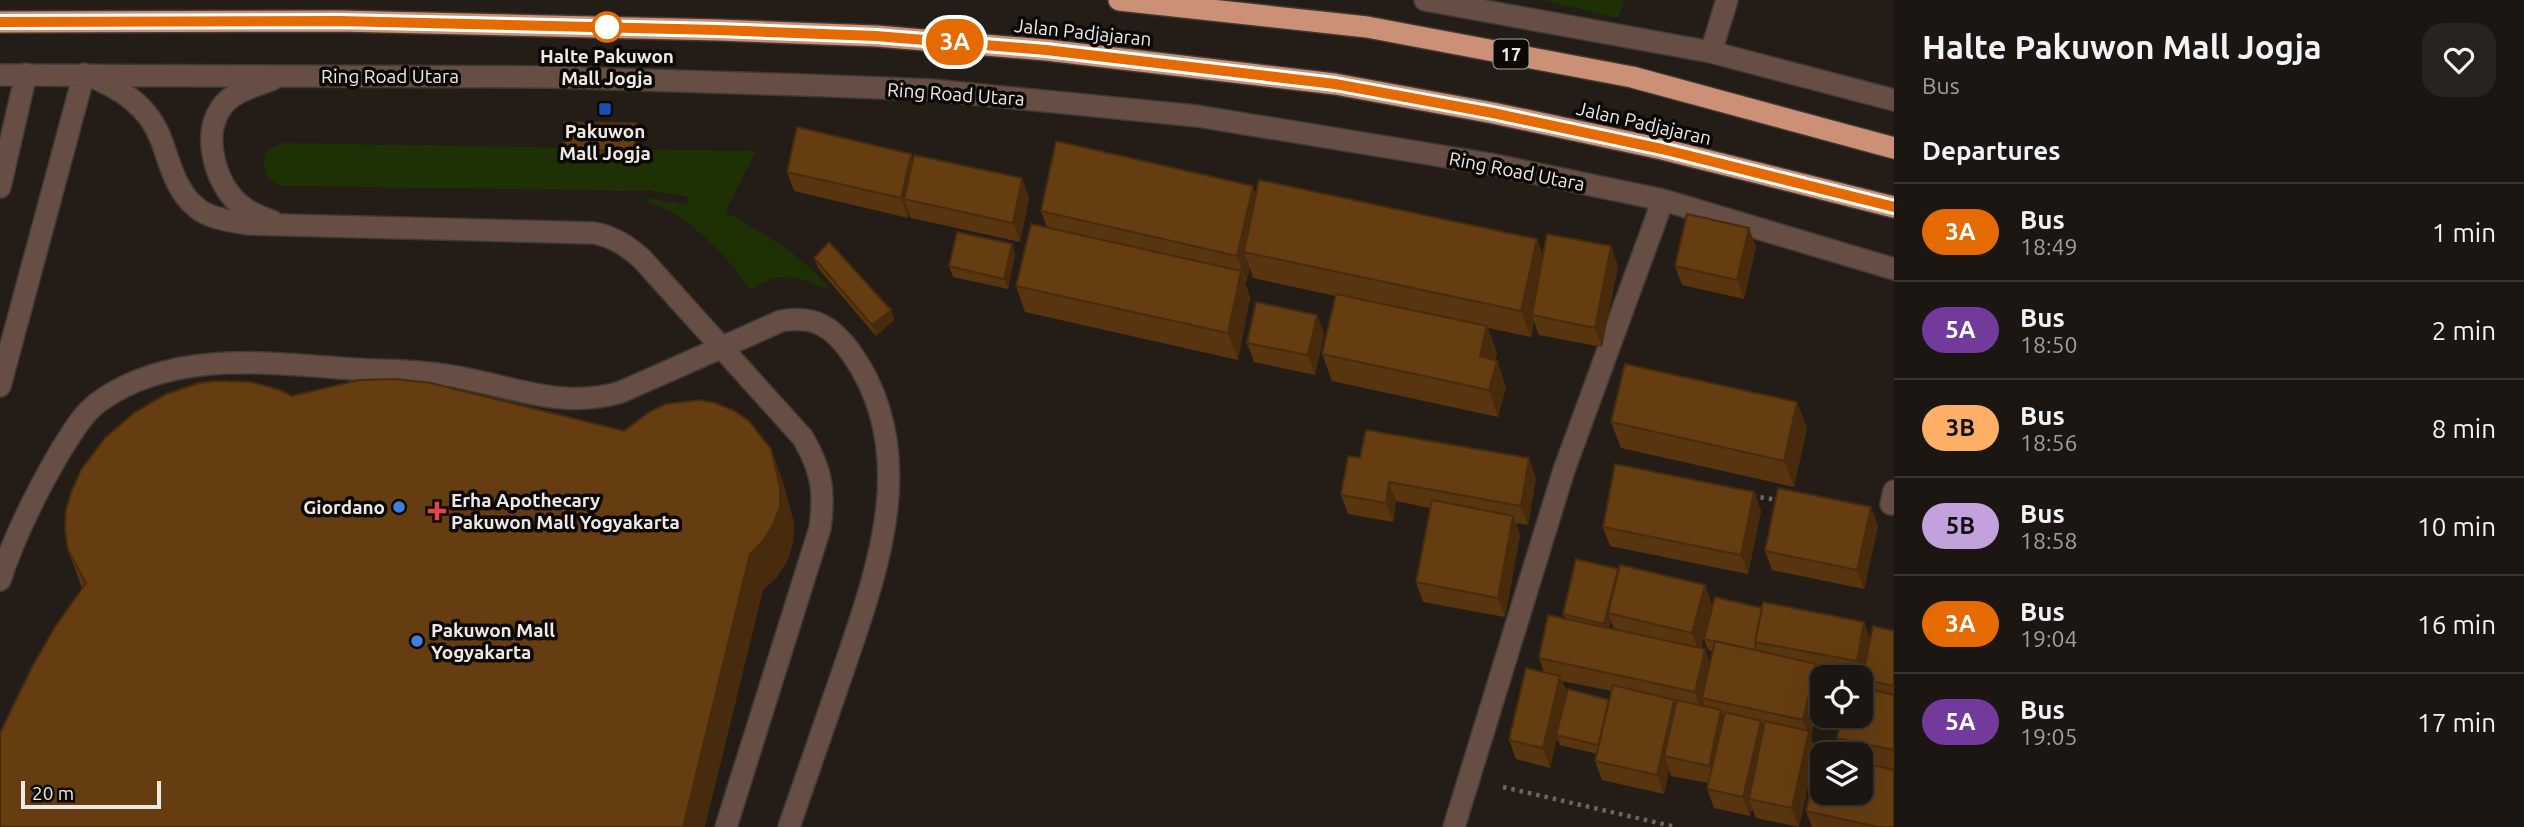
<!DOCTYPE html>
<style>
:root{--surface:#1b1611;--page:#28231f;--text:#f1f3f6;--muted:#a09f9f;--line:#393531}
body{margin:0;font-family:Ubuntu,sans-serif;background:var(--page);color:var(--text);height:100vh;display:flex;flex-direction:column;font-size:26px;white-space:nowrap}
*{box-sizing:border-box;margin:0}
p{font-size:23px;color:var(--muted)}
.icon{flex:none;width:38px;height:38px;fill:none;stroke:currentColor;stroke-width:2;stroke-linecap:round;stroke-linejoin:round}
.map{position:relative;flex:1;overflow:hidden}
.sheet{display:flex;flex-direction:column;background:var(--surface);width:630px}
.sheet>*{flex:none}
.badge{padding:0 14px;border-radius:23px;font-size:24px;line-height:46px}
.buttons{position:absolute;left:1810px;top:665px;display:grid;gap:14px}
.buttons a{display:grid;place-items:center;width:63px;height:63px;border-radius:14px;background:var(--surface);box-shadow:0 7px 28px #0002,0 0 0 2px var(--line);font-size:35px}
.scale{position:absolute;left:21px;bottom:18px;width:140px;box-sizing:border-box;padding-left:7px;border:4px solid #eee9e5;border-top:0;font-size:19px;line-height:24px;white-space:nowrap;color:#eee9e5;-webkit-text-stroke:5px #0b0806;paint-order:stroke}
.map>.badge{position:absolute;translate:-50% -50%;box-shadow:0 0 0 4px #fff}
h2{padding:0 28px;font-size:26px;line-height:63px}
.round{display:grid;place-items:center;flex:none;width:74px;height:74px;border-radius:21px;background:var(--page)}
.headline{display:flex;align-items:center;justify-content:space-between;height:119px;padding:0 28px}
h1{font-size:33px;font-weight:700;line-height:52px}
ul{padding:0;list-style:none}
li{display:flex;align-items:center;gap:21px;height:98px;padding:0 28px;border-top:2px solid var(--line)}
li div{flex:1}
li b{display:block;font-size:26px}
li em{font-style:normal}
li .badge{min-width:77px;font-weight:700;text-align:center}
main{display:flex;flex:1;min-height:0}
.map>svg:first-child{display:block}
.green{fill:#1d3104}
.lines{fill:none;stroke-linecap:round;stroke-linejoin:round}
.minor-casing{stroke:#403a34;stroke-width:24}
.highway-casing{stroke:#403a34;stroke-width:24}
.path{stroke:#6c6560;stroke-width:4.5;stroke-dasharray:3.5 5;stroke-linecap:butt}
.minor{stroke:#664e44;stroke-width:21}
.highway{stroke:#cb9076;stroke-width:21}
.wall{fill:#58340f;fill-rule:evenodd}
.shaded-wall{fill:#472b0c}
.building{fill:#663d11;stroke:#472b0c;stroke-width:2}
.line-casing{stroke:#fff;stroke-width:16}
.line{stroke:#e56a00;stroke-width:10}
.stop-dot{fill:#fff;stroke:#e56a00;stroke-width:3.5}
.transit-dot{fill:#1a4fb4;stroke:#0b0806;stroke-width:2.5}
.shop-dot{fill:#3f7fe0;stroke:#0b0806;stroke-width:2.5}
.health-dot{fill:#e0444e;stroke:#0b0806;stroke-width:2.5}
.labels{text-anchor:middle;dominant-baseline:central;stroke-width:7;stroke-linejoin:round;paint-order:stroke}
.shield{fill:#0b0806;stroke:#aaa6a2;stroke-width:2}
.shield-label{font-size:18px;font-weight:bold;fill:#eee9e5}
.street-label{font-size:19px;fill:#eee9e5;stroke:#0b0806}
.stop-label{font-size:19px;font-weight:bold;fill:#eee9e5;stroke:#0b0806}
.poi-label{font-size:19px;font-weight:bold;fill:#eee9e5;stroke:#0b0806;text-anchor:start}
</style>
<main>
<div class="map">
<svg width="1894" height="827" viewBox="0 0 1894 827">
<rect width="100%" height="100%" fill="#241d17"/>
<path class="green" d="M 1542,0 L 1624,0 L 1618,18 Z
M 281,143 L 756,151 L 725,212 C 765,234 798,252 829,287 C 819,288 815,284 807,281 C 787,274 767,276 752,291 C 725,255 690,214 645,201 L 645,198 L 687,205 L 689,197 L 651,191 L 281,186 L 269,180 L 263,163 L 267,151 Z"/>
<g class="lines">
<defs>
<path id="minor" d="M 1425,0 L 1711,52 L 1894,100
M 1711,52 L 1727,0
M 0,75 L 549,77 L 804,85 L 932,90 L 1197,116 L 1490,164 L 1663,200 L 1894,269
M 0,187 L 26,74
M 272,221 C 259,217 248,212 238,203 C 215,182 202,135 221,108 C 232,91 256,86 273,79
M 0,386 L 84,74 C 119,87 149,105 162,142 C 171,167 176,191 197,208 C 210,219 232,221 248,224 L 594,233 C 614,237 626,245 642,259 L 803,438 C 822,471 825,491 820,528 L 726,827
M 1891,504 L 1894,491
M 0,580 C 15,534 37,491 61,450 C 73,432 82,414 100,401 C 174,349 269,363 353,369 C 383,371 414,370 444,375 C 506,383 557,411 621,392 L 781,321 C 815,315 833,327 852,354 C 921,453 878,569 843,671 C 825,723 807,775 789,827
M 1454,827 L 1564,470 L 1663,200"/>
<path id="highway" d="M 1119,0 L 1367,27 L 1632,77 L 1894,148
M 0,22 L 339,21 L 718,30 L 876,36 L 1046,50 L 1335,84 L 1493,113 L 1662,149 L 1894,207"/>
</defs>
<use href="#minor" class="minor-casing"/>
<use href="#highway" class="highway-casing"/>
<path class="path" d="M 1752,496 L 1778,500
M 1503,787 L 1676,827"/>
<use href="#minor" class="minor"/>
<use href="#highway" class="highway"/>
</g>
<path class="wall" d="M 636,123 L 640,134 L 640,162 L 568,160 L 564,150 Z
M 913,158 L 1029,197 L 1020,242 L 911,218 L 909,213 L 908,218 L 794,191 L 787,172 Z
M 1256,194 L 1537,239 L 1543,256 L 1618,266 L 1602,347 L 1539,335 L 1534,322 L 1531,337 L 1488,328 L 1497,353 L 1495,360 L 1506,387 L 1498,417 L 1332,381 L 1322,354 L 1336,296 L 1253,278 L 1250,268 L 1246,282 L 1245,282 L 1250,298 L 1238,360 L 1025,312 L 1016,286 L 1047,227 L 1041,211 Z
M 1749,228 L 1756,247 L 1744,299 L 1682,285 L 1675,266 Z
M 1012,244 L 1015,254 L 1008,289 L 953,277 L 949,266 Z
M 814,258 L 894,320 L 876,336 L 818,268 Z
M 1317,315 L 1324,334 L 1315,375 L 1254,362 L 1247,343 Z
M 292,396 L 624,431 L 771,449 L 784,486 L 794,523 L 793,543 L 787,561 L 777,577 L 763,590 L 82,588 L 68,550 Z
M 1611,422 L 1807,428 L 1794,487 L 1621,448 Z
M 1360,458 L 1536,478 L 1528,525 L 1516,523 L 1520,535 L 1505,617 L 1423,602 L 1416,582 L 1430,508 L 1396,501 L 1393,522 L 1348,514 L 1341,495 Z
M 1761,511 L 1748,574 L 1610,546 L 1603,527 Z
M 1878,526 L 1864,589 L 1772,570 L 1765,551 Z
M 1618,569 L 1619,571 L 1712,605 L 1701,648 L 1710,663 L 1713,651 L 1708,650 L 1704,639 L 1870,638 L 1894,631 L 1894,827 L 1812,827 L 1806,811 L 1860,793 L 1860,754 L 1843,754 L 1837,738 L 1865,689 L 1863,681 L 1860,680 L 1860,677 L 1845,677 L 1819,672 L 1822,681 L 1822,687 L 1811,737 L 1816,750 L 1799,827 L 1756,818 L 1752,808 L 1750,816 L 1714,808 L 1707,789 L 1708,783 L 1671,776 L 1669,770 L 1664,794 L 1602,780 L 1595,761 L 1597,754 L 1560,745 L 1557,738 L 1550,768 L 1516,759 L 1509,740 L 1544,672 L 1539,658 L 1565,618 L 1563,614 ZM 1611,621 L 1614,629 L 1609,628 ZM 1562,681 L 1612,691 L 1610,700 L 1567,693 Z"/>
<path class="shaded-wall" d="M 636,123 L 640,134 L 640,162 L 636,151 Z
M 911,154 L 918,173 L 904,199 L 909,213 L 908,218 L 901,198 Z
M 1022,178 L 1029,197 L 1020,242 L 1013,223 Z
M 1253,186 L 1263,212 L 1244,252 L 1250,268 L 1246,282 L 1237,256 Z
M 1749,228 L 1756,247 L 1744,299 L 1737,280 Z
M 1537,239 L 1547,266 L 1532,315 L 1534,322 L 1531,337 L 1521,311 Z
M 1012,244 L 1015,254 L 1008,289 L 1004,279 Z
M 1611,246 L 1618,266 L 1602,347 L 1595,328 Z
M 1241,271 L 1250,298 L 1238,360 L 1228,333 Z
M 891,310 L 894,320 L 876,336 L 872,325 Z
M 1317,315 L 1324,334 L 1315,375 L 1308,355 Z
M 1487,326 L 1497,353 L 1490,382 L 1480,356 Z
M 1497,361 L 1506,387 L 1498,417 L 1489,390 Z
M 1797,402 L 1807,428 L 1794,487 L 1784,461 Z
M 771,449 L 784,486 L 794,523 L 793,543 L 787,561 L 777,577 L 763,590 L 705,827 L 683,827 L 750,554 Z
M 1529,458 L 1536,478 L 1528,525 L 1521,506 Z
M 1389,482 L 1396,501 L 1393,522 L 1386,503 Z
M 1754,492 L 1761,511 L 1748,574 L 1741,555 Z
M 1871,507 L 1878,526 L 1864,589 L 1857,570 Z
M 1513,516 L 1520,535 L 1505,617 L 1498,598 Z
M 1618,569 L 1622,580 L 1608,613 L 1611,621 L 1608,634 L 1604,624 Z
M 1705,585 L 1712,605 L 1699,653 L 1692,633 Z
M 1864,622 L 1871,641 L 1864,681 L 1857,661 Z
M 1705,649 L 1712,668 L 1702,698 L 1704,702 L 1702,711 L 1695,692 Z
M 1816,664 L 1822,681 L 1822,687 L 1811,737 L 1816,750 L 1799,827 L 1792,808 L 1808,734 L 1803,720 Z
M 1560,676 L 1567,696 L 1556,735 L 1557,738 L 1550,768 L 1543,748 Z
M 1674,700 L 1681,720 L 1664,756 L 1669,770 L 1664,794 L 1657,775 Z
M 1721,710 L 1728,730 L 1716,785 L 1709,766 Z
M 1761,721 L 1768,740 L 1749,799 L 1752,808 L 1750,816 L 1743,797 Z"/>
<path class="building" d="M 564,122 L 636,123 L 636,151 L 564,150 Z
M 797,127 L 911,154 L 901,198 L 787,172 Z
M 1056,141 L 1253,186 L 1237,256 L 1041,211 Z
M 914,155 L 1022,178 L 1013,223 L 904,199 Z
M 1259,180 L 1537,239 L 1521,311 L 1244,252 Z
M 1687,214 L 1749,228 L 1737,280 L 1675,266 Z
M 1031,224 L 1241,271 L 1228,333 L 1016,286 Z
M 957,232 L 1012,244 L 1004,279 L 949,266 Z
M 1547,234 L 1611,246 L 1595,328 L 1532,315 Z
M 829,242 L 891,310 L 872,325 L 814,258 Z
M 1336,294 L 1487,326 L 1480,356 L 1497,361 L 1489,390 L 1322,354 Z
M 1256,302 L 1317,315 L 1308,355 L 1247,343 Z
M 1625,364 L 1797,402 L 1784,461 L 1611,422 Z
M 395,379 L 431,383 L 624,431 L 649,412 L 666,404 L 699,400 L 715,403 L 733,410 L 749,421 L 771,449 L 780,487 L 780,507 L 773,525 L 763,541 L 750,554 L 683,827 L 0,827 L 0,733 L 32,667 L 55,627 L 86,583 L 68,550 L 65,529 L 66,510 L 72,490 L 81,470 L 105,438 L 134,413 L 166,394 L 199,383 L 216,381 L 251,382 L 280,390 L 292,396 L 359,380 Z
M 1366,430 L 1529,458 L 1521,506 L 1389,482 L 1386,503 L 1341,495 L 1348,456 L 1360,458 Z
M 1615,464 L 1754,492 L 1741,555 L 1603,527 Z
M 1778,488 L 1871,507 L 1857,570 L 1765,551 Z
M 1432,500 L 1513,516 L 1498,598 L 1416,582 Z
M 1576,559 L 1618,569 L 1604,624 L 1563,614 Z
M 1620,565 L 1705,585 L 1692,633 L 1608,613 Z
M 1715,597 L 1762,608 L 1755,642 L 1756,645 L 1755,650 L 1704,639 Z
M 1763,602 L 1864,622 L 1857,661 L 1755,642 Z
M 1548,615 L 1705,649 L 1695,692 L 1539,658 Z
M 1873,626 L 1894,631 L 1894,686 L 1862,679 Z
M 1715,641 L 1816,664 L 1803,720 L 1702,698 Z
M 1526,668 L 1560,676 L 1543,748 L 1509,740 Z
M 1613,685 L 1674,700 L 1657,775 L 1595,761 Z
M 1860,687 L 1894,695 L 1894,750 L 1837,738 L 1842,716 L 1860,716 Z
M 1568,689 L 1609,700 L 1598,745 L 1556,735 Z
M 1677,700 L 1721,710 L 1709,766 L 1664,756 Z
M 1725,712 L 1761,721 L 1743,797 L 1707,789 Z
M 1765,721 L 1809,731 L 1792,808 L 1749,799 Z
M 1819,752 L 1827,754 L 1822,754 L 1822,793 L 1860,793 L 1860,762 L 1894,770 L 1894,827 L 1878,827 L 1806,811 Z"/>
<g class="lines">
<defs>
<path id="line" d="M 0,22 L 339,21 L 718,30 L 876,36 L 1046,50 L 1335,84 L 1493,113 L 1662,149 L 1894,207"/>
</defs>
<use href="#line" class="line-casing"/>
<use href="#line" class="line"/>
</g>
<circle class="stop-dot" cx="607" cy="27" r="14"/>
<rect class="transit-dot" x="598" y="102" width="14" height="14" rx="3.5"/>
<g class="shop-dot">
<circle cx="399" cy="507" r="7"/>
<circle cx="417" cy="641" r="7"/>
</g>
<path class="health-dot" d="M433.5 500.5h7v7h7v7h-7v7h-7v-7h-7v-7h7z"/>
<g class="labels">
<rect class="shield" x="1493.5" y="39.5" width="35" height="29" rx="5"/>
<g class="shield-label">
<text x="1511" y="54">17</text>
</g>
<g class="street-label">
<text transform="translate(1083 32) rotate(6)">Jalan Padjajaran</text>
<text x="390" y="76">Ring Road Utara</text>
<text transform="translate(956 94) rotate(4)">Ring Road Utara</text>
<text transform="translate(1644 123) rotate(13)">Jalan Padjajaran</text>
<text transform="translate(1517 171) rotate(11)">Ring Road Utara</text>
</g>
<g class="stop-label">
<text x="607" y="56">Halte Pakuwon<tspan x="607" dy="22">Mall Jogja</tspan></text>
</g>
<g class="poi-label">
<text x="605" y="131" text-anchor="middle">Pakuwon<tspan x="605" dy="22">Mall Jogja</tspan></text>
<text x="451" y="500">Erha Apothecary<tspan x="451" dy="22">Pakuwon Mall Yogyakarta</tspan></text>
<text x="385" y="507" text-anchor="end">Giordano</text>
<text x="431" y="630">Pakuwon Mall<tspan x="431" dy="22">Yogyakarta</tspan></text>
</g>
</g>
</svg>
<div class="buttons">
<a><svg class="icon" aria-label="locate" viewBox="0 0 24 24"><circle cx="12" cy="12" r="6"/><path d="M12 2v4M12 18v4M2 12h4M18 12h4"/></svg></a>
<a><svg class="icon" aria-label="layers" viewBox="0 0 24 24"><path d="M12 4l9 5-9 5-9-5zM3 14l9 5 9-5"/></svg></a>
</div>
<div class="scale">20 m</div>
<b class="badge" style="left:955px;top:42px;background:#e56a00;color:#fff">3A</b>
</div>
<section class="sheet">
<div class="headline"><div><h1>Halte Pakuwon Mall Jogja</h1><p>Bus</p></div><a class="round"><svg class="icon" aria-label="heart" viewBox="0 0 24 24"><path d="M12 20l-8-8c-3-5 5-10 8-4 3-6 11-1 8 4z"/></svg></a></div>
<h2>Departures</h2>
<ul>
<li><span class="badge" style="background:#e56a00;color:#fff">3A</span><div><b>Bus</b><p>18:49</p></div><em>1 min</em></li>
<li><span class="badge" style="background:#723a9b;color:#fff">5A</span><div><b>Bus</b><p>18:50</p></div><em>2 min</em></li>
<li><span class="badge" style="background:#ffaf66;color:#111">3B</span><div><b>Bus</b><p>18:56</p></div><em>8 min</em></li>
<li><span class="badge" style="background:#c3a1dd;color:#111">5B</span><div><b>Bus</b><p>18:58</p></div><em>10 min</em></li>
<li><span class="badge" style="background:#e56a00;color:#fff">3A</span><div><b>Bus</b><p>19:04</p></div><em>16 min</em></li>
<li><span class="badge" style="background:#723a9b;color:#fff">5A</span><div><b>Bus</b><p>19:05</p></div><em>17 min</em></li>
</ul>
</section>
</main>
